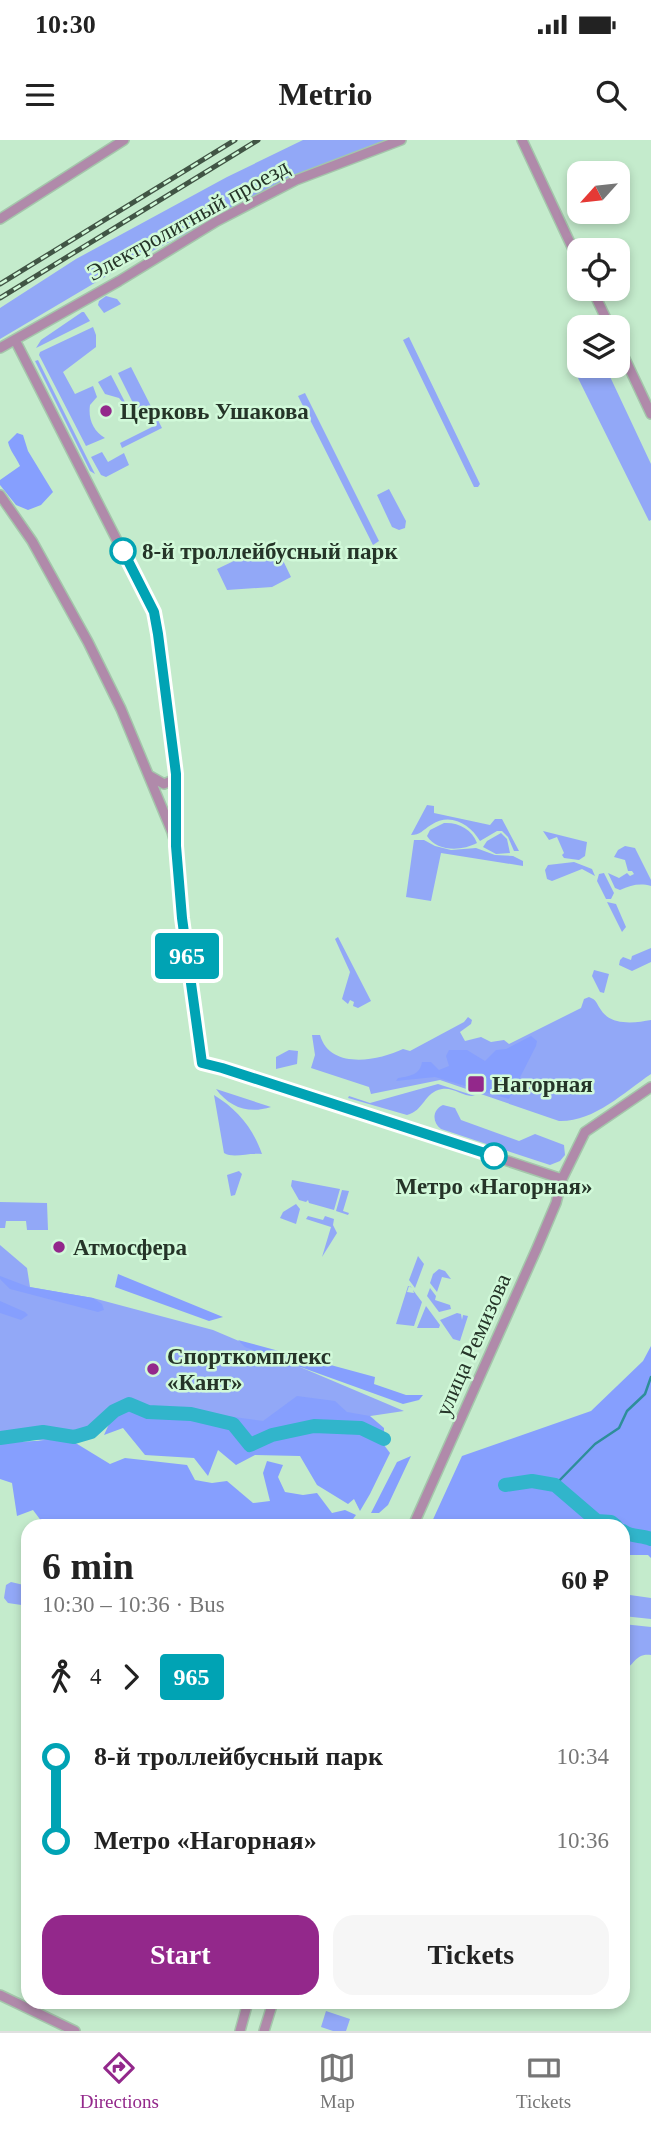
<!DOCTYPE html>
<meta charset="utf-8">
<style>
:root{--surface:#fff;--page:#f6f6f6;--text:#222;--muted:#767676;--line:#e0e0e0;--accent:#93288b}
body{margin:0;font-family:"Times New Roman",serif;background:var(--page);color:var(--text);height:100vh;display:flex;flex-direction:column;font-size:26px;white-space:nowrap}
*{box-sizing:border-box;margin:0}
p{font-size:23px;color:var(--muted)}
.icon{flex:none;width:38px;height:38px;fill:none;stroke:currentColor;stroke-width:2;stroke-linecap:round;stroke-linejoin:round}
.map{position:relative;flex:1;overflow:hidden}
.drawer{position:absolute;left:21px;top:1379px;width:609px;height:490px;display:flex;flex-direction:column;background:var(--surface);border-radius:21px;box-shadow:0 4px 10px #0003}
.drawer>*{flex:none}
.badge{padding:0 14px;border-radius:5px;font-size:24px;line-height:46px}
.needle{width:46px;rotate:243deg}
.buttons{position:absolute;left:567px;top:21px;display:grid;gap:14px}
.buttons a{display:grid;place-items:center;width:63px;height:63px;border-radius:14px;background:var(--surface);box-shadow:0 4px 10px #0003;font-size:35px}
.map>.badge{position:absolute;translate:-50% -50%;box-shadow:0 0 0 4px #fff}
.legs{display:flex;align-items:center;gap:10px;height:77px;padding:0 21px;font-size:23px}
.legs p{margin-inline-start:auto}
.head{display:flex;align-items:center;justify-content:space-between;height:119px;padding:0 21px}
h1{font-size:38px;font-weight:800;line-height:52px}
.button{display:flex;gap:14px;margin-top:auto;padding:14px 21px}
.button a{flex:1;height:80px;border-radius:21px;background:var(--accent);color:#fff;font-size:28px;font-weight:800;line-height:80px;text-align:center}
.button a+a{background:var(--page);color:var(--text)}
ul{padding:0 21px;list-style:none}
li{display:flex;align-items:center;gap:24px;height:84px;font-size:26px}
li i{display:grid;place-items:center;width:10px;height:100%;margin:0 9px;background:currentColor}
li i::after{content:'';width:18px;height:18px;margin:-9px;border:5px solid;border-radius:50%;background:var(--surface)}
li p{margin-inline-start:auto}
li:first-child i{background:linear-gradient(#0000 50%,currentColor 0)}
li:last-child i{background:linear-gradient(currentColor 50%,#0000 0)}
.status{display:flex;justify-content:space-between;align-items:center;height:49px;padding:0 35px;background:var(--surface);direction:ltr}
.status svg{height:19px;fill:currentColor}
header{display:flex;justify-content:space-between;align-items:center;height:91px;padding:0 21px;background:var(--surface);font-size:32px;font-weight:800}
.dock{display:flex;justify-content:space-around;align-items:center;height:98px;border-top:2px solid var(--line);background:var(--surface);font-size:19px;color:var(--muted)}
.dock a{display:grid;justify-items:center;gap:4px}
.dock .active{color:var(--accent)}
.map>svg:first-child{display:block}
.green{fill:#92a8f7}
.forest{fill:#869ffe}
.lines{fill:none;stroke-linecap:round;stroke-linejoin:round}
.stream{stroke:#2d8e9a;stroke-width:2.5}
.river{stroke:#31b5cb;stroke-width:14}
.minor-casing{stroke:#a4c6ab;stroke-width:12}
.minor{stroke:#b08aaa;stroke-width:9}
.rail-casing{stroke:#415545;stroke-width:5}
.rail{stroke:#d1f9d9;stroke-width:2.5;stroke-dasharray:8;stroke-linecap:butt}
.line-1-casing{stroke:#fff;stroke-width:16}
.line-1{stroke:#00a3b4;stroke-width:10}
.poi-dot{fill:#93288b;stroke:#d1f9d9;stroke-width:2.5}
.stop-1-dot{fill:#fff;stroke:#00a3b4;stroke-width:3.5}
.labels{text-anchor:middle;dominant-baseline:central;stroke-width:5;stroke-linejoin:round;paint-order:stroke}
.street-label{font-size:23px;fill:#253428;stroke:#d1f9d9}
.poi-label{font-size:23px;font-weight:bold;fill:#253428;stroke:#d1f9d9;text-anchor:start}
.stop-label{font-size:23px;font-weight:bold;fill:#253428;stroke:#d1f9d9;text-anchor:start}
</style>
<div class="status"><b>10:30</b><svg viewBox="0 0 49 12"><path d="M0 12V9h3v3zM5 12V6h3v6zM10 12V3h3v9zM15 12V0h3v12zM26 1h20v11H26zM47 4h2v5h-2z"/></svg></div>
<header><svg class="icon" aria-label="menu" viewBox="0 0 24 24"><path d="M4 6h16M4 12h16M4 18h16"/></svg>Metrio<svg class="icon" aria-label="search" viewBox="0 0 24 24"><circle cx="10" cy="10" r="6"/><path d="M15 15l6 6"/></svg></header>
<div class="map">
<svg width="651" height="1891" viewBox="0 0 651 1891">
<rect width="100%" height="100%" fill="#c4ebcc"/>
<path class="green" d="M 303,0 L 389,0 L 293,37 L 120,128 L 0,199 L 0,168 L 76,119 L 227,37 Z
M 106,156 L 117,159 L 121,164 L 104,173 L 98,165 L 99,161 Z
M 82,172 L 84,172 L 90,181 L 36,208 L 41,200 Z
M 93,187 L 96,195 L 96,207 L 63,232 L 75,254 L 93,246 L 97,257 L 90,265 C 88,279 93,291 105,298 L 86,306 L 39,215 L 40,212 Z
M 409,197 L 480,344 L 478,347 L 474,347 L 403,200 Z
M 38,220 L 95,334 L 90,331 L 35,221 Z
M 596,226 L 605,226 L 651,324 L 651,380 L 649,381 L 576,234 Z
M 131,227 L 162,288 L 122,308 L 120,303 L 154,286 L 146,272 L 139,275 L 118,233 Z
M 111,235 L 126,264 L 125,265 L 119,258 L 105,254 L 98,242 Z
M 305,253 L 379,401 L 373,405 L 298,256 Z
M 102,312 L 108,322 L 124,313 L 129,325 L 106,337 L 101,335 L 91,317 Z
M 389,349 L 406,381 L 405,388 L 399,390 L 392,387 L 377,355 Z
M 274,402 L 291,437 L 272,447 L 227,450 L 217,429 Z
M 427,665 L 434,666 L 434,673 L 490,685 L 495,679 L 502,679 L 519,711 L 514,711 L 508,697 L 502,691 L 497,691 L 480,701 C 470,684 450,672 431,685 C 423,690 420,695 411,695 Z
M 444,683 C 458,682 472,689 477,703 C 462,711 437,712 427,696 L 430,690 Z
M 543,691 L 587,702 L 585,716 L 579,720 L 564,718 L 562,715 L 564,713 L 557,697 L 549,700 Z
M 501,693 L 507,699 L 510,713 L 496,714 L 483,707 L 487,701 Z
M 414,700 L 424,700 L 435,706 L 451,710 L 476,708 L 495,715 L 513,716 L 523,721 L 523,726 L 441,713 L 431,761 L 406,757 Z
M 625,706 L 635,708 L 651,740 L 651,746 C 640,743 631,745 620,750 L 615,748 L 608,733 L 619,738 L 627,733 L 630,736 L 634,734 L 632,731 L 628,731 L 625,720 L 614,717 L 618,710 Z
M 574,722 L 592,729 L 595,736 L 582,729 L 552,741 L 547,739 L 545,730 L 548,725 Z
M 604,733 L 614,753 L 611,759 L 606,759 L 597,741 L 599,734 Z
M 607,762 L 616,764 L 626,787 L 622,792 Z
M 338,797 L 371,861 L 358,868 L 353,866 L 354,862 L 350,860 L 348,864 L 342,859 L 350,832 L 335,799 Z
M 651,808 L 651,822 L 632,831 L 619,825 L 620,820 L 623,817 L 631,820 L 632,816 Z
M 594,830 L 609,834 L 604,853 L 600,852 L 592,836 Z
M 589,857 C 597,860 596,863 601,870 C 611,886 635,883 651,880 L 651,934 C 623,953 594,982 559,981 L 440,940 L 371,954 L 369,947 L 311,928 L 315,915 L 312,895 L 320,895 C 330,930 378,921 403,909 L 410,911 L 464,882 L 468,877 L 472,880 L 471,884 L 460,892 L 465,901 L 481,897 L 491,902 L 504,900 L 509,904 L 581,868 L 584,859 Z
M 289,910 L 298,911 L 297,924 L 276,929 L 276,917 Z
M 438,944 L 475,956 C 463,957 454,947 442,949 C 424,952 424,971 407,975 L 348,958 L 349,956 L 370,963 Z
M 216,949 L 271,967 C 249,974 230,968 216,949 Z
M 214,955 C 237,969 253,988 262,1014 C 249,1012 234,1019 224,1013 Z
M 443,965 L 455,968 L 461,980 L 519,1001 L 535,994 L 564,1005 L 565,1015 L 560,1021 L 550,1025 L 441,989 C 432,982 432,970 443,965 Z
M 239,1031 L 242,1034 L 235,1055 L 231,1056 L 227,1035 Z
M 292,1040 L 340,1049 L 334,1070 L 309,1063 L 308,1060 L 306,1062 L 299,1060 L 291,1046 Z
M 342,1050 L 349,1051 L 343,1071 L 349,1073 L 348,1075 L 336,1071 Z
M 0,1062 L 47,1063 L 48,1090 L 27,1090 L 26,1081 L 6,1081 L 5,1088 L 0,1088 Z
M 296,1064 L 300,1069 L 296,1084 L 280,1078 L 283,1072 Z
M 308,1076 L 323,1080 L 325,1076 L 334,1079 L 333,1085 L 337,1093 L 322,1117 L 331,1087 L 306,1079 Z
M 0,1105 L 27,1128 L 30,1147 L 93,1158 L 213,1190 L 404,1271 L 263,1292 L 146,1268 L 58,1304 L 0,1292 Z
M 418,1116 L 424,1124 L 415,1148 L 409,1140 Z
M 439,1129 L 445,1131 L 451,1139 L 442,1137 L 437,1152 L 430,1143 L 433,1134 Z
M 408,1146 L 410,1146 L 412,1148 L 409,1146 L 407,1152 L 414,1153 L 413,1150 L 422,1162 L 414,1186 L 396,1184 Z
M 430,1148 L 436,1156 L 435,1160 L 450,1165 L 451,1169 L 439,1172 L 427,1156 Z
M 426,1166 L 440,1185 L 439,1188 L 417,1188 Z
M 457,1173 L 461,1174 L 462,1180 L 463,1175 L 468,1176 L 460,1201 L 453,1199 L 440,1180 Z
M 11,1442 L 28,1446 L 28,1466 L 8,1463 L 4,1458 L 6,1445 Z
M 623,1454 L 651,1458 L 651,1479 L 623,1476 Z
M 623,1484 L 651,1487 L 651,1515 C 635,1513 635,1525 623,1531 Z
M 326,1871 L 350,1879 L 346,1891 L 333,1891 L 321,1887 Z"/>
<path class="forest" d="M 17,293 L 23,295 L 28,311 L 53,352 L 41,365 L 28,370 L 16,365 L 0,345 L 0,340 L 20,326 C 16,317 10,311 8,302 Z
M 531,896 L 537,901 L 536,906 L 509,959 L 435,937 L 396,941 L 398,938 C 410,936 420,935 422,922 L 431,922 L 439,930 L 449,926 L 446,916 L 449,910 L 467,910 L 485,921 L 496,910 L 506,909 Z
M 118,1134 L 223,1177 L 209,1181 L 115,1147 Z
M 0,1136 L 29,1147 L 93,1158 L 102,1164 L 104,1170 L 98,1172 L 10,1149 L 0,1139 Z
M 0,1161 L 25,1172 L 28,1175 L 21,1180 L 0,1173 Z
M 238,1200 L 375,1237 L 374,1244 L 406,1255 L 423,1255 L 419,1260 L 403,1264 L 245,1207 Z
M 651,1206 L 651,1418 L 648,1415 L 623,1415 L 623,1386 L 430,1386 L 462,1316 L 591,1271 L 643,1221 Z
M 297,1256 L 335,1261 L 347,1272 L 370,1276 L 384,1288 L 384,1305 L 390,1313 L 370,1354 L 360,1371 L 354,1359 L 348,1364 L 317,1345 L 300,1316 L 255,1315 L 236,1325 L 218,1310 L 208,1336 L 194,1318 L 145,1315 L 123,1288 L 104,1295 L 116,1269 L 147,1265 L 263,1281 Z
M 69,1299 L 110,1324 L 125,1318 L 187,1325 L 195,1340 L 212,1343 L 227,1341 L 253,1363 L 270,1361 L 263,1333 L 267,1321 L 283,1325 L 278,1337 L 285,1352 L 303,1355 L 317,1353 L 332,1373 L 345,1370 L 356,1375 L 348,1386 L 45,1386 L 33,1370 L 17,1376 L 12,1343 L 0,1339 L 0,1303 Z
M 411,1316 L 388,1365 L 379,1373 L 371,1373 L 397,1322 Z"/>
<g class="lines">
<path class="stream" d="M 555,1345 L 595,1304 L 619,1288 L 627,1271 L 645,1254 L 651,1237"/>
<path class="river" d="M 0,1298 L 43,1292 L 74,1297 L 91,1292 L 114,1271 L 129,1264 L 148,1272 L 191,1274 L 233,1284 L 250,1305 L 272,1295 L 314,1286 L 361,1288 L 384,1299
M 505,1345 L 532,1341 L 555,1345 L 597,1381 L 611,1382 L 616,1386
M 623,1391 C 630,1397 642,1395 651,1399"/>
<defs>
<path id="minor" d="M 522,0 L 579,122
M 0,79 L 124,0
M 592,149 L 610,187
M 15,200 L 154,473 L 176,634 L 176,697
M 618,204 L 651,274
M 0,208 L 119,141 L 217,81 L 296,40 L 401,0
M 0,355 L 32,401 L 88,502 L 121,569 L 172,692 L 176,706 L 182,778 L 202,923 L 375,977 L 562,1039
M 150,636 L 164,644 L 173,640 L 176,634
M 413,1386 L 537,1108 L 556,1063 L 562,1039 L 585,992 L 651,947
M 0,1855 L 75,1891
M 240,1891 L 248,1862
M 264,1891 L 273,1862"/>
</defs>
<use href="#minor" class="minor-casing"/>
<use href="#minor" class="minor"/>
<defs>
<path id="rail" d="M 0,144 L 235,0
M 0,158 L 258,0"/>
</defs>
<use href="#rail" class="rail-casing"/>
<use href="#rail" class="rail"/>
</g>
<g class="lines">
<defs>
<path id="line-1" d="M 123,411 L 154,472 L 158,494 L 176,634 L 176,706 L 182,778 L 202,923 L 222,928 L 494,1016"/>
</defs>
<use href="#line-1" class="line-1-casing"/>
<use href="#line-1" class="line-1"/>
</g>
<g class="poi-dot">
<circle cx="106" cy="271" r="7"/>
<rect x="467" y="935" width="18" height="18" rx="3.5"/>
<circle cx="59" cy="1107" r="7"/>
<circle cx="153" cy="1229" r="7"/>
</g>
<g class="stop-1-dot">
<circle cx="123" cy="411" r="12"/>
<circle cx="494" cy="1016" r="12"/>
</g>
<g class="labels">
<g class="street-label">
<text transform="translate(188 80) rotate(-29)">Электролитный проезд</text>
<text transform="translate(473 1205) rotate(-66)">улица Ремизова</text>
</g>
<g class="poi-label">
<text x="120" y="271">Церковь Ушакова</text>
<text x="492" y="944">Нагорная</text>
<text x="73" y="1107">Атмосфера</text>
<text x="167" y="1216">Спорткомплекс<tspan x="167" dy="26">«Кант»</tspan></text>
</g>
<g class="stop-label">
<text x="142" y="411">8-й троллейбусный парк</text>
<text x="494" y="1046" text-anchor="middle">Метро «Нагорная»</text>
</g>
</g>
</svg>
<div class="buttons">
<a><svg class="needle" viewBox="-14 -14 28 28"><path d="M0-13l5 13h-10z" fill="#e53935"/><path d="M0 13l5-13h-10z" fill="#767676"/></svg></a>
<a><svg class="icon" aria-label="locate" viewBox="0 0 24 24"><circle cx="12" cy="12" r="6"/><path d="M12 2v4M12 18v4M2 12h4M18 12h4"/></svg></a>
<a><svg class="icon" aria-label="layers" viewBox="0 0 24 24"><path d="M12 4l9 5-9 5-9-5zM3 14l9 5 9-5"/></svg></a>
</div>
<b class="badge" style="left:187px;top:816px;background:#00a3b4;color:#fff">965</b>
<section class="drawer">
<div class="head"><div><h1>6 min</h1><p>10:30 – 10:36 · Bus</p></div><b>60 ₽</b></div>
<div class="legs"><svg class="icon" aria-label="walk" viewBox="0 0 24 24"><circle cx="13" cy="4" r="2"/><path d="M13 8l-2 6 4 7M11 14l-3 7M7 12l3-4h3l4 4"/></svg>4<svg class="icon" aria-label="forward" viewBox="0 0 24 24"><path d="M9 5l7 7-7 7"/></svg><b class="badge" style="background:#00a3b4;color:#fff">965</b></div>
<ul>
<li><i style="color:#00a3b4"></i><b>8-й троллейбусный парк</b><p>10:34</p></li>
<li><i style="color:#00a3b4"></i><b>Метро «Нагорная»</b><p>10:36</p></li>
</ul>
<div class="button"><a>Start</a><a>Tickets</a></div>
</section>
</div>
<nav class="dock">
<a class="active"><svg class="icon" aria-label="directions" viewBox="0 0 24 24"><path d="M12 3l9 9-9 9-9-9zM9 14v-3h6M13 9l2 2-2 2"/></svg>Directions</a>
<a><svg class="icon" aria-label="map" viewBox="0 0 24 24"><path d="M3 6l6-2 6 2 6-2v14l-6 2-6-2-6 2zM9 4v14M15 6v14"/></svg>Map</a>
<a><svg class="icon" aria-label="tickets" viewBox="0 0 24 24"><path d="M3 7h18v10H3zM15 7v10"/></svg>Tickets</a>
</nav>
